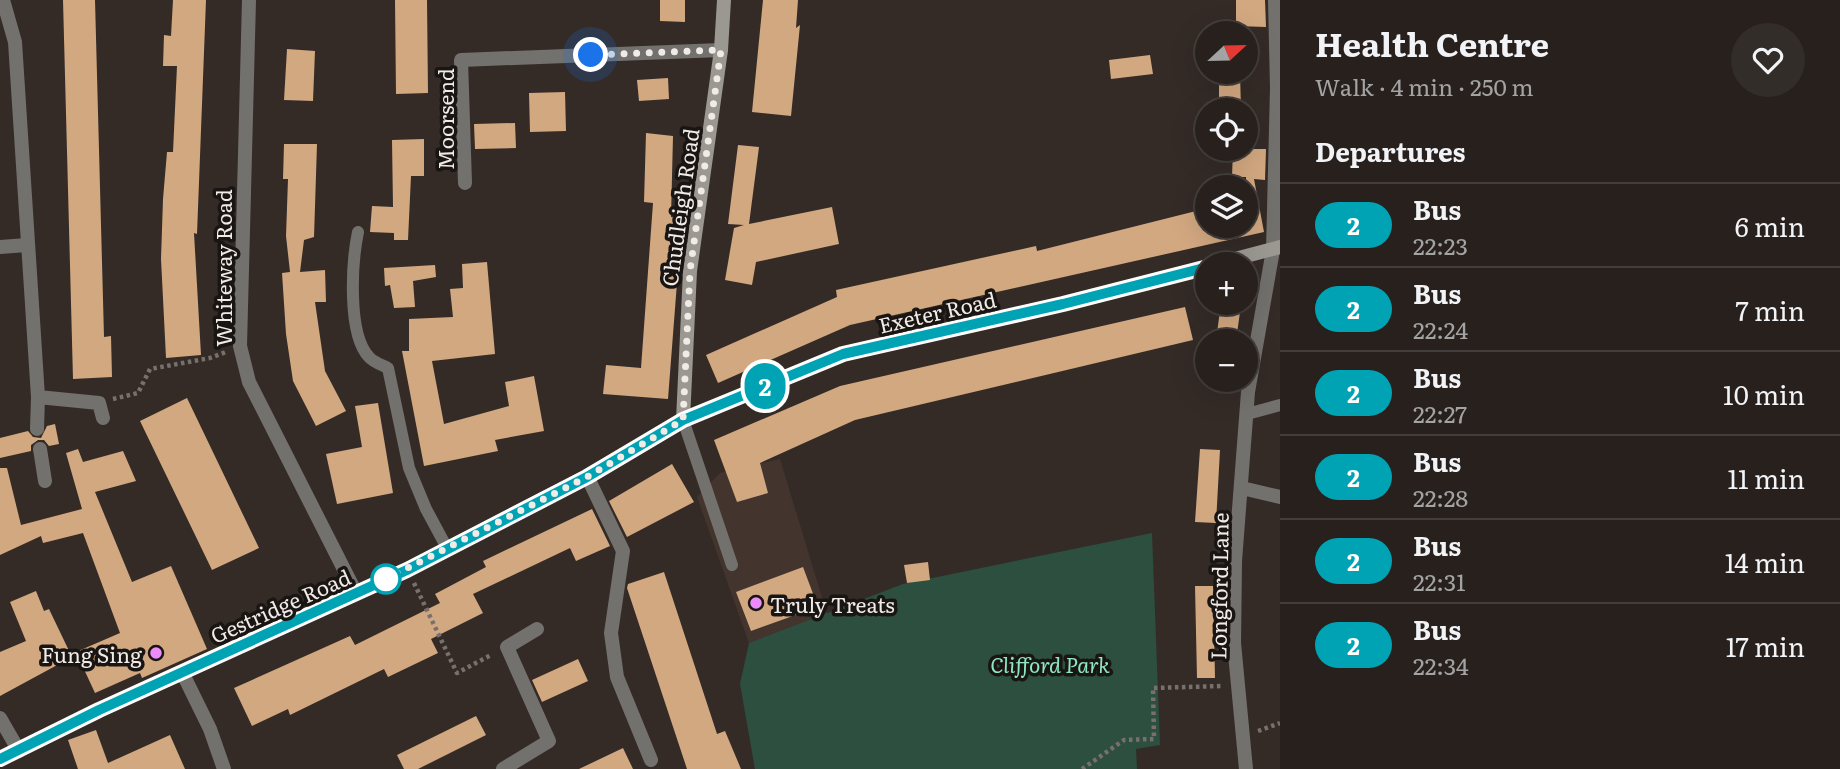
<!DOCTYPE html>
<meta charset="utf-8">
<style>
:root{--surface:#27201d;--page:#332d2a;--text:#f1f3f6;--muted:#a4a3a4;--line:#433e3b}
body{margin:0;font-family:Literata,serif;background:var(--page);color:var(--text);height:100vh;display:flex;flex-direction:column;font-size:26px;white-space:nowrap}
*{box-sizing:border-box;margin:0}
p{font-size:23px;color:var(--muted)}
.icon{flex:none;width:38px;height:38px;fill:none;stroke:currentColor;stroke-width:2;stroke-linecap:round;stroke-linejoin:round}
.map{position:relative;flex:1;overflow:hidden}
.sheet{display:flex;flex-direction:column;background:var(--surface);width:560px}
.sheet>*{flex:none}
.badge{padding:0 14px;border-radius:23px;font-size:24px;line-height:46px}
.needle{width:46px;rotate:68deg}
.controls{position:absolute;left:1195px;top:21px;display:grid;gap:14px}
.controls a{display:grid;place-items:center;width:63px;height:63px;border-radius:50%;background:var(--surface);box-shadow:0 7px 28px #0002,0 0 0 2px var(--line);font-size:35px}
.you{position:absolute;width:35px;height:35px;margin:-18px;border:5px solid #fff;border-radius:50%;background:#1a73e8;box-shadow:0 0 0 10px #1a73e833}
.map>.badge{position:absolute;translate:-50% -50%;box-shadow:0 0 0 4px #fff}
h2{padding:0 35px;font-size:26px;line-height:63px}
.round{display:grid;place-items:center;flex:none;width:74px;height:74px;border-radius:37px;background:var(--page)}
.headline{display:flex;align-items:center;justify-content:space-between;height:119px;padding:0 35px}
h1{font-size:33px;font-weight:700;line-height:52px}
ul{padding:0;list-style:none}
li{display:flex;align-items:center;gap:21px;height:84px;padding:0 35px;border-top:2px solid var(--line)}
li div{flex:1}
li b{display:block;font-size:26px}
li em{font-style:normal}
li .badge{min-width:77px;font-weight:700;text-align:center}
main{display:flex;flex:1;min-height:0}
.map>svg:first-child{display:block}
.built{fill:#43352d}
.green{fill:#2c4f40}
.building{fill:#d2a880}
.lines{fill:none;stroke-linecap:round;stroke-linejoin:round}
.path{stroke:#78706c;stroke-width:4.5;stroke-dasharray:3.5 3.5;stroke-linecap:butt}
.lane{stroke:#73716d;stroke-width:12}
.street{stroke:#73716d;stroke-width:14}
.secondary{stroke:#9a9891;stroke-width:14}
.line-casing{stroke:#fff;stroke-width:16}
.line{stroke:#00a3b4;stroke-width:10}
.walk{stroke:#f1ebe7;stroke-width:7;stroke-dasharray:0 12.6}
.stop-dot{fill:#fff;stroke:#00a3b4;stroke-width:3.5}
.poi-dot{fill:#ec8cfb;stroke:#191513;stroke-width:2.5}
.labels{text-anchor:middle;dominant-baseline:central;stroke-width:7;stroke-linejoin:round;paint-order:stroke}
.street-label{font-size:21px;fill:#f1ebe7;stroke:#191513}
.poi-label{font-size:21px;fill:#f1ebe7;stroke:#191513;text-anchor:start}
.park-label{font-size:21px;font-style:italic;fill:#8de7c0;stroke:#191513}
</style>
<main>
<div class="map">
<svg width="1280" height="769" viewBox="0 0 1280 769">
<rect width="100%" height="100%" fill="#342b27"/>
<path class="built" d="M 780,459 L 827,614 L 749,643 L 697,497 L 720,473 Z"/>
<path class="green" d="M 1152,533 L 1160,745 L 1136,749 L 1137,769 L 755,769 L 740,684 L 749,643 L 903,584 Z"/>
<path class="building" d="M 63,0 L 95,0 L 104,337 L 111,336 L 112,377 L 73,379 Z
M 173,0 L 206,0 L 197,234 L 194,233 L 201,355 L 166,358 L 161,259 L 163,199 L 167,152 L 173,152 L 177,66 L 163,66 L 164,35 L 171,36 Z
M 395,0 L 427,0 L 428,93 L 396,94 Z
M 660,0 L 685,0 L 685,22 L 660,21 Z
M 763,0 L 798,0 L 796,28 L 800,25 L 791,116 L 752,112 Z
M 1236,0 L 1265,0 L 1266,27 L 1236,26 Z
M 287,49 L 315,51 L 313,101 L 284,100 Z
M 1150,55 L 1153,74 L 1111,79 L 1109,60 Z
M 1219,72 L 1240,72 L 1241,110 L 1219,110 Z
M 668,78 L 669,99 L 639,101 L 637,80 Z
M 565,92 L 566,131 L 530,132 L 529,93 Z
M 515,123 L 516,148 L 475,149 L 474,124 Z
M 646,133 L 673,136 L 671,217 L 682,218 L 668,399 L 603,394 L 606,365 L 641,368 L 653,203 L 644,202 Z
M 424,139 L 424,176 L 411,176 L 408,240 L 394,240 L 394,233 L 370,232 L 372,206 L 393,207 L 392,140 Z
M 284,144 L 317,144 L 314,237 L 304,240 L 300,272 L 325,270 L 326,302 L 315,302 L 325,371 L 346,411 L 316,426 L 293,381 L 286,334 L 282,273 L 290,272 L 286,236 L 288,179 L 283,179 Z
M 738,145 L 759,147 L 749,224 L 832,207 L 839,244 L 756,262 L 752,285 L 725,280 L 734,228 L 744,225 L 728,224 Z
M 1233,149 L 1266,149 L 1265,180 L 1254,179 L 1264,232 L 850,325 L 718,383 L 706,355 L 837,297 L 836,290 L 1036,246 L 1037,251 L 1208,208 L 1208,226 L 1246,226 L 1246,177 L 1232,177 Z
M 487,262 L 495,354 L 432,361 L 444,424 L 509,406 L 505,382 L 534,376 L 544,431 L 495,440 L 498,451 L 424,466 L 402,351 L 409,351 L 409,319 L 453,317 L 450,289 L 463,288 L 462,264 Z
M 435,265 L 436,277 L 413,281 L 415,307 L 394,308 L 390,285 L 385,286 L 384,268 Z
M 1185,307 L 1193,340 L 855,420 L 760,463 L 768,493 L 737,502 L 714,440 L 840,386 Z
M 1220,310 L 1240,312 L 1236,341 L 1216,341 Z
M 187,398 L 259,548 L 212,570 L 140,421 Z
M 378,403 L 393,493 L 337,504 L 326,454 L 362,447 L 355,406 Z
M 55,424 L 59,444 L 49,446 L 44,440 L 38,440 L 31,445 L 31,451 L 0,458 L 0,438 L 28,431 L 33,437 L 41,438 L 47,426 Z
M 78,449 L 83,462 L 123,451 L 136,481 L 95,492 L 132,582 L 171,566 L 207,649 L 142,678 L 140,673 L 95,693 L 76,652 L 120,633 L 83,533 L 43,543 L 41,536 L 0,555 L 0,468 L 7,468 L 21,525 L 82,509 L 66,453 Z
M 1200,449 L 1220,450 L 1216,523 L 1195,522 Z
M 672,464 L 694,502 L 627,537 L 609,501 Z
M 592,509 L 610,546 L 576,561 L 570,548 L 473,594 L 483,613 L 431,639 L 438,653 L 388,677 L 384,669 L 290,715 L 288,709 L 252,726 L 234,688 L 350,636 L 355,645 L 440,603 L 435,594 L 486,567 L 483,561 Z
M 928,562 L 930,580 L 907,583 L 904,565 Z
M 803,567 L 818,607 L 751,631 L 736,592 Z
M 664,572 L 717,734 L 725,731 L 741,769 L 687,769 L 627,588 L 628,584 Z
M 1195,586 L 1213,586 L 1215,678 L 1197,678 Z
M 36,591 L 44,611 L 49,609 L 72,657 L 0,696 L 0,652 L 26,641 L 10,602 Z
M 578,659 L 588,681 L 542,702 L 532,680 Z
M 476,716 L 486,735 L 418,769 L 404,769 L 397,755 Z
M 96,730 L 108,763 L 170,735 L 185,769 L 78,769 L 68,740 Z
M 623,748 L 633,769 L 579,769 Z"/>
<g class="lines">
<path class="path" d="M 113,399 L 138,393 L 150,369 L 210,358 L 226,352
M 414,583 L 457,673 L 491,655
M 1258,731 L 1280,723
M 1082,769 L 1124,740 L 1154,739 L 1153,688 L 1223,686"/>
<path class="lane" d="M 358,232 C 352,261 347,334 369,357 C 373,362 382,365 388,368 L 409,468 L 426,509 L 447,548
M 1247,414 L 1280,405
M 683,420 L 732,565"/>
<path class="street" d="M 3,0 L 15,42 L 38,397 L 99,403 L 103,418
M 249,0 L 240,346 L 249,382 L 356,593
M 465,183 L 461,60 L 721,50
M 0,247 L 27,245
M 37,429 L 38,397
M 40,449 L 45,481
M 587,476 L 623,551 L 611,633 L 617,677 L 651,760
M 1242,488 L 1280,497
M 182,672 L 210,729 L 224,769
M 0,718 L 19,751
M 503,769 L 549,741 L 507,647 L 537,629
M 1246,769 L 1234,643 L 1235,561 L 1248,392 L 1273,250 L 1277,88 L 1275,0"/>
<path class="secondary" d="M 1216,264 L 1280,247
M 683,420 L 690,271 L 721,50 L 724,0
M 0,759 L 99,710 L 407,570 L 587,476 L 683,420 L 843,354 L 1063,304 L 1208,267"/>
</g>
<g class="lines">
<defs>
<path id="line" d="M 0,759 L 99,710 L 407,570 L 587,477 L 683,420 L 843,354 L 1063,304 L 1208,267"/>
</defs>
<use href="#line" class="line-casing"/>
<use href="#line" class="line"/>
<path class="walk" d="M 386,579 L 587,477 L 683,420 L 690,271 L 721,50 L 591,55"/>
</g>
<circle class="stop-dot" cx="386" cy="579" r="14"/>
<g class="poi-dot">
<circle cx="756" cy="603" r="7"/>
<circle cx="156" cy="653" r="7"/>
</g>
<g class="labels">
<g class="street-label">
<text transform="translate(444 119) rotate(-90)">Moorsend</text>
<text transform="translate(679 207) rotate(-82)">Chudleigh Road</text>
<text transform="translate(222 268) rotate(-90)">Whiteway Road</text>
<text transform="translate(937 311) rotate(-13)">Exeter Road</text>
<text transform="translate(1218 586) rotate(-89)">Longford Lane</text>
<text transform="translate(280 605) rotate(-24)">Gestridge Road</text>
</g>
<g class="poi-label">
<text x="770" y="603">Truly Treats</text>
<text x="142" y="653" text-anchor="end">Fung Sing</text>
</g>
<g class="park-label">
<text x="1050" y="663">Clifford Park</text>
</g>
</g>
</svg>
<div class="controls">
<a><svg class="needle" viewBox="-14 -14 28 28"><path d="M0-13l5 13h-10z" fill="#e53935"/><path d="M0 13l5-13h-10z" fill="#a4a3a4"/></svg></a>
<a><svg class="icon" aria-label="locate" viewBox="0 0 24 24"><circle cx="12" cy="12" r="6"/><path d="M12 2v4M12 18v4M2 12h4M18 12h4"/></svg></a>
<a><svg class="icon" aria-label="layers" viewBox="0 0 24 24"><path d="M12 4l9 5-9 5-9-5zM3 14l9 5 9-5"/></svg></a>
<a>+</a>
<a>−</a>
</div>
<div class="you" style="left:591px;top:55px"></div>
<b class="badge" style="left:765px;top:386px;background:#00a3b4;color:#fff">2</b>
</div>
<section class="sheet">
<div class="headline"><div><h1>Health Centre</h1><p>Walk · 4 min · 250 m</p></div><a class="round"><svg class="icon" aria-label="heart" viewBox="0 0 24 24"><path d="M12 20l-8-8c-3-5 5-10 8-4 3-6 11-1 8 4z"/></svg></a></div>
<h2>Departures</h2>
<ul>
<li><span class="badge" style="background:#00a3b4;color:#fff">2</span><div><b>Bus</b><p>22:23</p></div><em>6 min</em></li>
<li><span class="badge" style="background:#00a3b4;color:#fff">2</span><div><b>Bus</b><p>22:24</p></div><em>7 min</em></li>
<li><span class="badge" style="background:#00a3b4;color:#fff">2</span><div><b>Bus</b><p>22:27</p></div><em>10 min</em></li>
<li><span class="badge" style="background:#00a3b4;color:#fff">2</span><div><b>Bus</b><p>22:28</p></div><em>11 min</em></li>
<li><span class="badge" style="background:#00a3b4;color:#fff">2</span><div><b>Bus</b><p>22:31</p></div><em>14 min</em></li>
<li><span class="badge" style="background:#00a3b4;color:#fff">2</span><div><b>Bus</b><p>22:34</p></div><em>17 min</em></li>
</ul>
</section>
</main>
